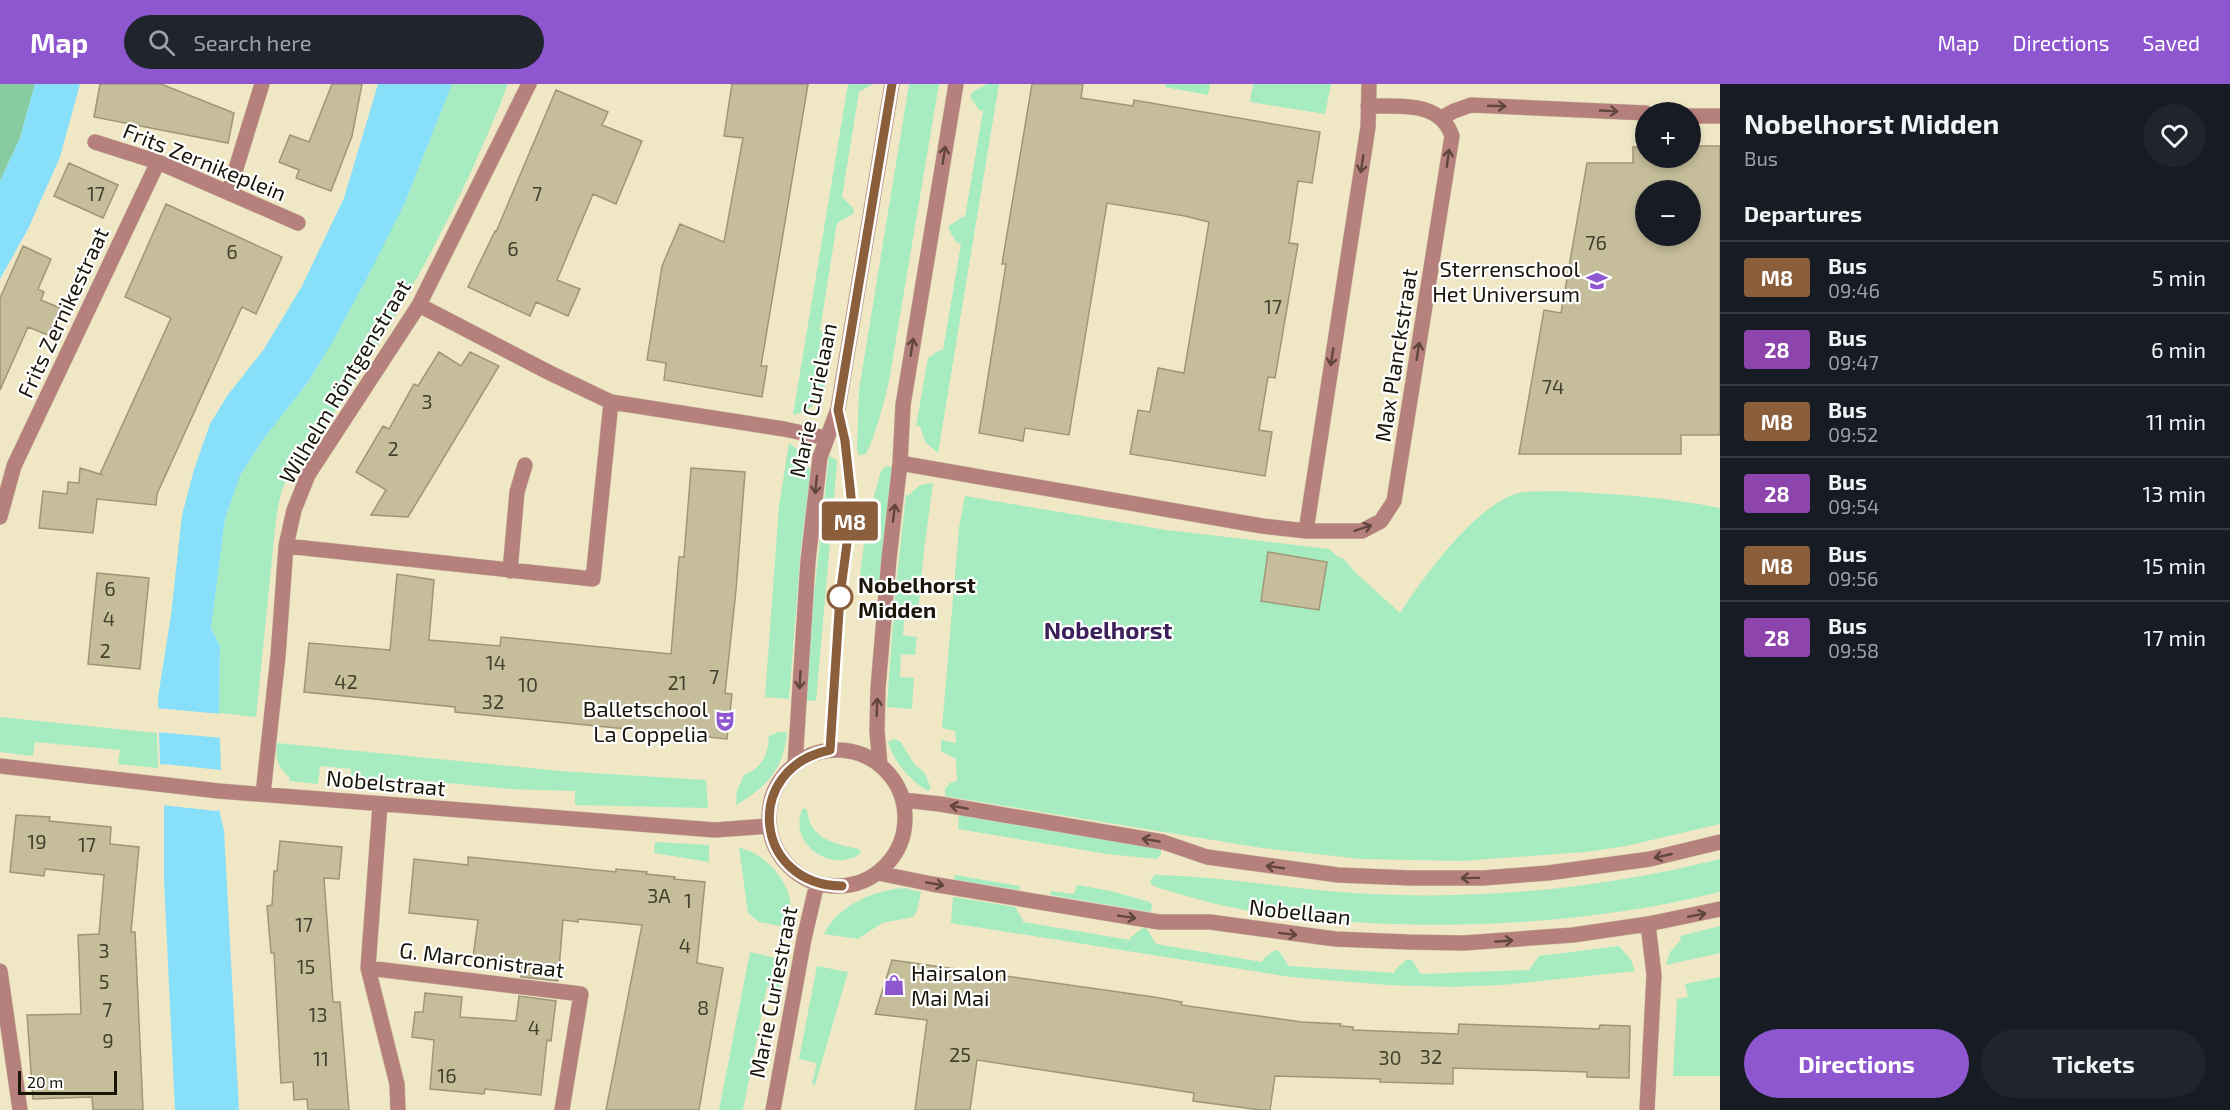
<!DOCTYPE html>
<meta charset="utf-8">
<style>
:root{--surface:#171b24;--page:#20242c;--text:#f1f3f6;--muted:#9ea1a6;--line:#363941;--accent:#8f57cf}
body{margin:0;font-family:"Exo 2",sans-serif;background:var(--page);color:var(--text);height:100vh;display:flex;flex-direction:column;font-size:22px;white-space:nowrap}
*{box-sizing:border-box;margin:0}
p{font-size:20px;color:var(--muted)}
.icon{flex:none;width:33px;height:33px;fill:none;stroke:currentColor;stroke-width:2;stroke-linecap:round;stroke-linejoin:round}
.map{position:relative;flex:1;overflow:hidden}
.drawer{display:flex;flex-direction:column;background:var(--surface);width:510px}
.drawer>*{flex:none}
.badge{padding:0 12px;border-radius:4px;font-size:21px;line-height:39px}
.controls{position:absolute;left:1635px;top:18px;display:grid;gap:12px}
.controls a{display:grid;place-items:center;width:66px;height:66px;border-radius:50%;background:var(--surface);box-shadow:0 3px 9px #0003;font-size:30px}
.scale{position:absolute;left:18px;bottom:15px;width:99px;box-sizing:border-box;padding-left:6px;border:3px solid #191609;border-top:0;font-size:16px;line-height:21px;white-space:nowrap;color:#191609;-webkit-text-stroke:4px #fff;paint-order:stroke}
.map>.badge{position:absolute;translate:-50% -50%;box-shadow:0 0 0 3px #fff}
h2{padding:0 24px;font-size:22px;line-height:54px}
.round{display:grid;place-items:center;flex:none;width:63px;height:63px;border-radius:32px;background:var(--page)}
.summary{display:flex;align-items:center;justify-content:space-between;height:102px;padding:0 24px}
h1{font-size:28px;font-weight:700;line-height:45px}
.action{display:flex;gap:12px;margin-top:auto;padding:12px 24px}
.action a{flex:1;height:69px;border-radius:36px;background:var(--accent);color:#fff;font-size:24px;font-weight:700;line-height:69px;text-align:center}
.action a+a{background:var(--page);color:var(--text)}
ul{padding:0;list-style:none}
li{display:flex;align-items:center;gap:18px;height:72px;padding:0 24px;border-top:2px solid var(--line)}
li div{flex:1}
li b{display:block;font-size:22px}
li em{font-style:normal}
li .badge{min-width:66px;font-weight:700;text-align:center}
header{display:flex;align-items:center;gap:36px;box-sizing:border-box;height:84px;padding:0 30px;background:var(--accent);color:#fff}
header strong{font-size:28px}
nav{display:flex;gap:33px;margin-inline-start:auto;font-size:21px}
.search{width:420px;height:54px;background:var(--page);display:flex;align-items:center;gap:15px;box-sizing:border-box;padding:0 21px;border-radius:33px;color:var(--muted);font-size:22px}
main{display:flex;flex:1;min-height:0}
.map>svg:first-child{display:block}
.green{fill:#a7ebc1}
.forest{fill:#87cba1}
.water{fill:#87dff9}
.pier{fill:#f0e8c5}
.building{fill:#c6be9b;stroke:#9e9675;stroke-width:1.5;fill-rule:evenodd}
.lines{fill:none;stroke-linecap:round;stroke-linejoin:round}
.minor-casing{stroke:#cec6a7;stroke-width:16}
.minor{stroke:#b6807d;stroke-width:15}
.oneway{stroke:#60463d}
.line-casing{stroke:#fff;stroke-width:14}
.line{stroke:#8b5e3c;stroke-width:9}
.stop-dot{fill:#fff;stroke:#8b5e3c;stroke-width:3}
.labels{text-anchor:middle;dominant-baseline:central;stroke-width:4.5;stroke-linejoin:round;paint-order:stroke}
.number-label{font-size:20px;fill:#44402e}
.street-label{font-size:22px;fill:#191609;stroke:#fff}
.poi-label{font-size:22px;fill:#191609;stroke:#fff;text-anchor:end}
.stop-label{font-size:22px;font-weight:bold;fill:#191609;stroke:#fff;text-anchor:start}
.neighbourhood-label{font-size:24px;font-weight:bold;fill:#3b2059;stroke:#fff}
</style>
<header>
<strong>Map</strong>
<div class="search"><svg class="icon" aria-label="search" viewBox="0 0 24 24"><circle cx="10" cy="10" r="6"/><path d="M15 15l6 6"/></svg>Search here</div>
<nav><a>Map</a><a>Directions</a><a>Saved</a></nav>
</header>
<main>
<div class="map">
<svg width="1720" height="1026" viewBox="0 0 1720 1026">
<rect width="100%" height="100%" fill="#f0e8c5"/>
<path class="green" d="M 452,0 L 508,0 C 471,97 423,188 369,276 C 354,301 337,325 320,348 C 308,364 295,378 286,396 C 279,411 277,428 275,445 L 256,633 L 219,629 L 220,562 L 211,544 L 225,435 L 240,392 L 262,357 L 308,298 L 332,259 L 404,121 Z
M 848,0 L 873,0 L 859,8 L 842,113 L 854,125 L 853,130 L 837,139 L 820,246 L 823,247 L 832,259 L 822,318 L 818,318 L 806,327 L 793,331 Z
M 909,0 L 939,0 L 889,297 C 883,322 877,347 866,370 L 859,371 L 857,367 L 859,306 Z
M 987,0 L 999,0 L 938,369 L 925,358 L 920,342 L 916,342 L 928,274 L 940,266 L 943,266 L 961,160 L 957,159 L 949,146 L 949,142 L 962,133 L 965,133 L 983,27 L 979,26 L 971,14 L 971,9 Z
M 1165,0 L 1210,0 L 1208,11 L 1165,3 Z
M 1253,0 L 1331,0 L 1325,30 L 1250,18 Z
M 789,359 L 801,368 L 807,384 L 811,384 L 801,463 L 789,615 L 765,613 L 779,422 Z
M 829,372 L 837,376 L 837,379 L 816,617 L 806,616 L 814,512 Z
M 886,382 L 892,383 L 879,500 L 859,499 L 867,437 L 881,387 Z
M 933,399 L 924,466 L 918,528 L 905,527 L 903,551 L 917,553 L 915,571 L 901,570 L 900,593 L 914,594 L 912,625 L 887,623 L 895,511 L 906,411 L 909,411 L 920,401 Z
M 1559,407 C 1613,410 1667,413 1720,424 L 1720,740 L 1626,762 L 1585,768 L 1462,777 L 1362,775 L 1262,764 L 945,712 L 945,705 L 950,699 L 957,697 L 956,675 L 941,667 L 941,656 L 956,659 L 955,647 L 942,644 L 959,444 L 965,412 L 1166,446 L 1329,465 L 1338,473 L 1344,475 L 1357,490 L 1400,529 C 1425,491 1470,429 1512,411 C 1524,406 1545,408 1559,407 Z
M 0,633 L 157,649 L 158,684 L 118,680 L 120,666 L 35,658 L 33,672 L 0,668 Z
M 779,648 L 787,648 C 784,685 767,703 736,721 L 737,707 L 744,691 C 762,684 768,671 769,652 Z
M 894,655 L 900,657 L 915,681 L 924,688 L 931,704 L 928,707 C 910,697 894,678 888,658 Z
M 277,659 L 560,687 L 706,696 L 708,724 L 575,721 L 575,707 L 509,705 L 408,695 L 406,708 L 350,703 L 351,685 L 320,682 L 318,700 L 289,697 L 290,694 C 278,683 275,675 277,659 Z
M 803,724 L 807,726 C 810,755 834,760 859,765 L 861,769 C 832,791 786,759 803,724 Z
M 959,731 L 1161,765 L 1161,771 L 1156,775 L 1107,770 L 958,745 Z
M 655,758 L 709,761 L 709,778 L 654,769 Z
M 739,764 C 761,767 786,793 790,816 C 791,825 791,835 791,844 L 759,838 L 748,829 Z
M 1720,775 L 1720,808 C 1605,836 1486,845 1369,839 C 1329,837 1290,834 1251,827 C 1220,822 1189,813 1159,804 L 1152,801 L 1150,797 L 1155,791 C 1222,792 1287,805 1354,809 C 1477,817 1600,805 1720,775 Z
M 955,791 L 1020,802 L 1019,806 L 954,796 Z
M 1077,801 L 1111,807 L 1150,818 L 1152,821 L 1151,828 L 1050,811 L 1051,807 L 1074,810 Z
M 905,804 L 921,808 L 917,827 L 913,833 L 882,839 L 858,855 L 824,850 C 838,821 874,806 905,804 Z
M 953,813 L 1015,823 L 1023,836 L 1023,838 L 1130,856 L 1131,853 L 1143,844 L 1147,845 L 1156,860 L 1262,878 L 1263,875 L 1275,866 L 1279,867 L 1289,882 L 1395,889 L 1395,886 L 1406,876 L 1412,876 L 1421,890 L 1529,886 L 1539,872 L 1619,862 L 1631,876 L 1635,887 L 1502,901 L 1450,903 L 1388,901 L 1291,893 L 951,839 Z
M 1720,842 L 1720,869 L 1666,881 L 1670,868 L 1681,856 L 1680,852 Z
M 750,868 L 786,876 L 780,905 L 767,902 L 743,1026 L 719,1026 Z
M 817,882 L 848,888 L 815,1001 L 812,1000 L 817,979 L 799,975 Z
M 1720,893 L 1720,992 L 1673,992 L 1677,915 L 1688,913 L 1685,900 Z"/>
<path class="forest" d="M 0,0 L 35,0 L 20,54 L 0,97 Z"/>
<path class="water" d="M 35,0 L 80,0 L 60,73 L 28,145 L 0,195 L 0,97 L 20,54 Z
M 378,0 L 452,0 L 404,121 L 371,186 L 332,259 L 308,298 L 262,357 L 240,392 L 225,435 L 211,544 L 220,562 L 219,629 L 221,686 L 215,687 L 212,726 L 219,726 L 224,746 L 239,1026 L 175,1026 L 164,796 L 164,721 L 169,682 L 160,680 L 158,613 L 171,531 L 182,431 L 194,386 L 210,340 L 227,312 L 264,265 L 302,202 L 344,114 Z"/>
<path class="pier" d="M 155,624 L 222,630 L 223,654 L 156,648 Z
M 164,680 L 221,686 L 220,689 L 218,689 L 215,723 L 217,723 L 217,727 L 161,721 L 166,684 L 164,684 Z"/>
<path class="building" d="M 100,0 L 161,0 L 234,29 L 228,59 L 94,33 Z
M 332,0 L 362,0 L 352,52 L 331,107 L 296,94 L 299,86 L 279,78 L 290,51 L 309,58 Z
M 732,0 L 808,0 L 761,282 L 767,282 L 762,313 L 664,296 L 666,279 L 647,276 L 662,182 L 680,140 L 724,158 L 743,54 L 724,52 Z
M 1032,0 L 1083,0 L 1081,14 L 1133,22 L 1134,16 L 1320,48 L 1312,99 L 1298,97 L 1289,159 L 1298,160 L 1275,294 L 1268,293 L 1259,346 L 1272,348 L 1265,392 L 1130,370 L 1138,326 L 1150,328 L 1158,284 L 1184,289 L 1209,138 L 1185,132 L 1107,119 L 1069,351 L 1025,344 L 1023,357 L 979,349 L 1006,180 L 1002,180 Z
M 556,6 L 608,28 L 602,41 L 642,57 L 616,120 L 593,110 L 557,196 L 580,205 L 568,232 L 536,218 L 530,232 L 468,203 L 495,147 L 496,148 Z
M 1690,62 L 1720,62 L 1720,351 L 1681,351 L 1681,370 L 1519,370 L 1544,226 L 1561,229 L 1587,79 L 1633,79 L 1633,63 L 1646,63 L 1646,74 L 1690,74 ZM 1646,106 L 1690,106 L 1690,152 L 1646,152 Z
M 69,79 L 118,101 L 103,134 L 54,112 Z
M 166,120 L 282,173 L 256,230 L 242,223 L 157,410 L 156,421 L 97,415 L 93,449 L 39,444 L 43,407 L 67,410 L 68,398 L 79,399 L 80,384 L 103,391 L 100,390 L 171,234 L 125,213 Z
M 23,162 L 51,175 L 38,205 L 44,208 L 41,216 L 60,224 L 48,251 L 28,243 L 0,306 L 0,214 Z
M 439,268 L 461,282 L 470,268 L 499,282 L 408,433 L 371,431 L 386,406 L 356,388 L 383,342 L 389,345 L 414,300 L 418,302 Z
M 691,384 L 745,388 L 736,506 L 725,609 L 732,610 L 727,655 L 455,628 L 455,623 L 304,608 L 309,559 L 390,566 L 397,490 L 434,496 L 429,556 L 500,562 L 501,553 L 671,570 L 679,473 L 684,473 Z
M 1268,468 L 1327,478 L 1319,526 L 1261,517 Z
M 97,489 L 149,494 L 140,585 L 88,580 Z
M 16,731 L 50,733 L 49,737 L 111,743 L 110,760 L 139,763 L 131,848 L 135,848 L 143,1026 L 93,1026 L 92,1013 L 33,1015 L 27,931 L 81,930 L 78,851 L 99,850 L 104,791 L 45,785 L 44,792 L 10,788 Z
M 280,757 L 342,763 L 339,795 L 324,794 L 333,918 L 340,918 L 349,1026 L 308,1026 L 307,1015 L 294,1016 L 293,998 L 281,999 L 274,869 L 271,869 L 267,822 L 272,821 L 274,787 L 277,787 Z
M 468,773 L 616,788 L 616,785 L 647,788 L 646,790 L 675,793 L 674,795 L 705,798 L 697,879 L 723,884 L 699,1026 L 606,1026 L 642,841 L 578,835 L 578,838 L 563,836 L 558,897 L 521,893 L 522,879 L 473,873 L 478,836 L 409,829 L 414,775 L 468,781 Z
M 892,876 L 1154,913 L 1182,918 L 1181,921 L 1244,930 L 1302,938 L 1341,940 L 1340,942 L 1353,943 L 1353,946 L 1458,950 L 1459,940 L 1599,945 L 1600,941 L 1630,942 L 1629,994 L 1587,993 L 1587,988 L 1453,984 L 1453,1000 L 1380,998 L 1380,995 L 1275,992 L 1270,1026 L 1261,1026 L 1193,1017 L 1194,1009 L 977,976 L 970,1026 L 915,1026 L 927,936 L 875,930 Z
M 425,909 L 462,913 L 460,933 L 516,937 L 519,912 L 556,917 L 551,957 L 547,956 L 541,1011 L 485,1005 L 484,1010 L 430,1005 L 434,956 L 412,953 L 415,928 L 423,928 Z"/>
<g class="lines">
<defs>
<path id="minor" d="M 1690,32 L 1720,32
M 1441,34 L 1454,27 L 1471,21 L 1646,29
M 95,58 L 158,78 L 298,139
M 229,107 L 262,0
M 419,221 L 550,289 L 611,318 L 784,345 L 826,354
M 900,379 L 1262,442 L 1306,447 L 1362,447 L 1381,437 L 1394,417 L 1452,52 C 1440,16 1399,23 1368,22
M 0,433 L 14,382 L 158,78
M 1306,447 L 1368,43 L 1369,0
M 286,462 L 593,495 L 611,318
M 510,487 L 517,408 L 525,381
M769 734a68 68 0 1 1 136 0a68 68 0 1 1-136 0Z
M 795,680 L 808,477 L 820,373 L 838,325 L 892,0
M 880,681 L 877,647 L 878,604 L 889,475 L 900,379 L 903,321 L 956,0
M 0,682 L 219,707 L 715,746 L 769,742
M 263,710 L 278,572 L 286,462 L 294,426 L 308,391 L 419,221 L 529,0
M 903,716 L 940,720 L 1163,758 L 1207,773 L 1338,791 L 1411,794 L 1483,794 L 1548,789 L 1650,775 L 1720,758
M 380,721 L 368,884 L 397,1000 L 398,1026
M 878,789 L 932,800 L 1159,838 L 1210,838 L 1335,855 L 1408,858 L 1464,859 L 1573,851 L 1648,840 L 1720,825
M 368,884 L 581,910 L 562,1026
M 0,887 L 20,1026
M 773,1026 L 804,855 L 817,799
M 1647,1026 L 1654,891 L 1648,840"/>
</defs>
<use href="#minor" class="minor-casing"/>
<use href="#minor" class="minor"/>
</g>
<defs><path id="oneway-shaft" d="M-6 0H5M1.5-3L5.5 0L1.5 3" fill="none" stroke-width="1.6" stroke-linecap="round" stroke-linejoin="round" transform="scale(1.5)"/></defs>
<g class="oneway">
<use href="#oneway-shaft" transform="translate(1497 22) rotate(2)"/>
<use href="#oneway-shaft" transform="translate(1609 27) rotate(3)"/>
<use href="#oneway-shaft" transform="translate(944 71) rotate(-81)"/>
<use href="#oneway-shaft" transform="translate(1448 74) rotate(-82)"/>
<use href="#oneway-shaft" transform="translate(1362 80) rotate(99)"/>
<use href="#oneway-shaft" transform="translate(912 263) rotate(-81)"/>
<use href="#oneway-shaft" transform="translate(1418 267) rotate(-81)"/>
<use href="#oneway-shaft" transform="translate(1332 273) rotate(99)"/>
<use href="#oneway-shaft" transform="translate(816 401) rotate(96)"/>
<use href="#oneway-shaft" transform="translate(894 429) rotate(-83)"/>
<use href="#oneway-shaft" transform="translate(1363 444) rotate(-18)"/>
<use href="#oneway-shaft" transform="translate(800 596) rotate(93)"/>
<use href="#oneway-shaft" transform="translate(877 623) rotate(-88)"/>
<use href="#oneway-shaft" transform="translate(959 723) rotate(-170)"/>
<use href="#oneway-shaft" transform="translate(1151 756) rotate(-170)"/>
<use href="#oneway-shaft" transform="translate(1663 772) rotate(167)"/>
<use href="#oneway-shaft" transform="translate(1275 783) rotate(-172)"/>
<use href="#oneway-shaft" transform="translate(1470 794) rotate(179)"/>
<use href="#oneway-shaft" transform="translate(935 800) rotate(10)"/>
<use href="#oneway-shaft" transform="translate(1697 831) rotate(-11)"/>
<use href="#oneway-shaft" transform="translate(1127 833) rotate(9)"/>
<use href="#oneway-shaft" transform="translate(1288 850) rotate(7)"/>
<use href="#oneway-shaft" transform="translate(1504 857) rotate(-4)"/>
</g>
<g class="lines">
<defs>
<path id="line" d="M 842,802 C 753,801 742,684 830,666 L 840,512 L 852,422 L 845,357 L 838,326 L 892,0"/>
</defs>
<use href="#line" class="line-casing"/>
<use href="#line" class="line"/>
</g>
<defs>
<symbol id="school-bare" viewBox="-9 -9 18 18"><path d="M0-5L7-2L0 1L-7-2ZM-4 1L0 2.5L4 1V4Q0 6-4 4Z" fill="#8f57cf" stroke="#fff" stroke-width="2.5" paint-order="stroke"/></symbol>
<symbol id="theatre-bare" viewBox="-9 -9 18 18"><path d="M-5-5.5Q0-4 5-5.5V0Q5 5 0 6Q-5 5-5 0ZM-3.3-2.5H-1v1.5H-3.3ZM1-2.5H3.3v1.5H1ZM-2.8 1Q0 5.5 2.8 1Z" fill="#8f57cf" stroke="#fff" stroke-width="2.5" paint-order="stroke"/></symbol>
<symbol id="shop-bare" viewBox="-9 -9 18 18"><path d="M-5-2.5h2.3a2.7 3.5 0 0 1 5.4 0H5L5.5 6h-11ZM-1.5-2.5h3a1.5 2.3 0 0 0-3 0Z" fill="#8f57cf" stroke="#fff" stroke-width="2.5" paint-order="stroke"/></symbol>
</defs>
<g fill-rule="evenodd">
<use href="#school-bare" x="1582" y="182" width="30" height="30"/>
<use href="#theatre-bare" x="710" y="622" width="30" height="30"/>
<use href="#shop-bare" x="879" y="886" width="30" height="30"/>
</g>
<circle class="stop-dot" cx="840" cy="513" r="12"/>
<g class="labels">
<g class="number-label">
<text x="96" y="109">17</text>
<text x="537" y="109">7</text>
<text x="1596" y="158">76</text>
<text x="513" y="164">6</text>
<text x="232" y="167">6</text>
<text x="1273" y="222">17</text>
<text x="1553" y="302">74</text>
<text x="427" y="317">3</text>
<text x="393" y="364">2</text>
<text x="110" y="504">6</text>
<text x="109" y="534">4</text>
<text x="105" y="566">2</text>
<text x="496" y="578">14</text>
<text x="714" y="592">7</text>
<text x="346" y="597">42</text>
<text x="677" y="598">21</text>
<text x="528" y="600">10</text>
<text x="493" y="617">32</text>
<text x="37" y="757">19</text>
<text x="87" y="760">17</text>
<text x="659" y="811">3A</text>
<text x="688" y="816">1</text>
<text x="304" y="840">17</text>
<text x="685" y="861">4</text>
<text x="104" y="866">3</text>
<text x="306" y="882">15</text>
<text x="104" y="897">5</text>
<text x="703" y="923">8</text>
<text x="107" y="925">7</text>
<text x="318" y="930">13</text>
<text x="534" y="943">4</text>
<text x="108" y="956">9</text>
<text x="960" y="970">25</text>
<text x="1431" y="972">32</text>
<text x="1390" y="973">30</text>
<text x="321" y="974">11</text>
<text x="447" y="991">16</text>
</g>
<g class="street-label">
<text transform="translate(205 77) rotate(22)">Frits Zernikeplein</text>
<text transform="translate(62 228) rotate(-65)">Frits Zernikestraat</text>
<text transform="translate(1395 271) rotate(-81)">Max Planckstraat</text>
<text transform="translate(344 297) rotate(-59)">Wilhelm Röntgenstraat</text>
<text transform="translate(812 316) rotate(-78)">Marie Curielaan</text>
<text transform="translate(386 698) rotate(5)">Nobelstraat</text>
<text transform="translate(1300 827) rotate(6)">Nobellaan</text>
<text transform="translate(482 875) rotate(7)">G. Marconistraat</text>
<text transform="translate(772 908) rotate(-79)">Marie Curiestraat</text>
</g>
<g class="poi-label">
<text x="1580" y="184">Sterrenschool<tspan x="1580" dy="25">Het Universum</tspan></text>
<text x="708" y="624">Balletschool<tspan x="708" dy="25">La Coppelia</tspan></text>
<text x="911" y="888" text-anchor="start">Hairsalon<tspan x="911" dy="25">Mai Mai</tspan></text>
</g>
<g class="stop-label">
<text x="858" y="500">Nobelhorst<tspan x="858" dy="25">Midden</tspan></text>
</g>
<g class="neighbourhood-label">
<text x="1108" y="545">Nobelhorst</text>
</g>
</g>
</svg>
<div class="controls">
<a>+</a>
<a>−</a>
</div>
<div class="scale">20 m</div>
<b class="badge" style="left:850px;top:437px;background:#8b5e3c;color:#fff">M8</b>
</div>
<section class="drawer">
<div class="summary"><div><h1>Nobelhorst Midden</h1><p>Bus</p></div><a class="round"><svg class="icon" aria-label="heart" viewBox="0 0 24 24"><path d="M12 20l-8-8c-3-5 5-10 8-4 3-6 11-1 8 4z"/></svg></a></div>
<h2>Departures</h2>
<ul>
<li><span class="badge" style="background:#8b5e3c;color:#fff">M8</span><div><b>Bus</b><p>09:46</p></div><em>5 min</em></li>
<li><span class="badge" style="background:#8e44ad;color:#fff">28</span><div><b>Bus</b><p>09:47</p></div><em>6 min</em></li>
<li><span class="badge" style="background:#8b5e3c;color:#fff">M8</span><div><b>Bus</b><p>09:52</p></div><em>11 min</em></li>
<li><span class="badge" style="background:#8e44ad;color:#fff">28</span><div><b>Bus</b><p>09:54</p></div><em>13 min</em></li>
<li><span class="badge" style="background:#8b5e3c;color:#fff">M8</span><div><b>Bus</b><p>09:56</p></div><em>15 min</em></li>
<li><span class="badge" style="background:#8e44ad;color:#fff">28</span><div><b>Bus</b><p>09:58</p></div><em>17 min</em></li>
</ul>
<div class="action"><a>Directions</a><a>Tickets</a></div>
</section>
</main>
